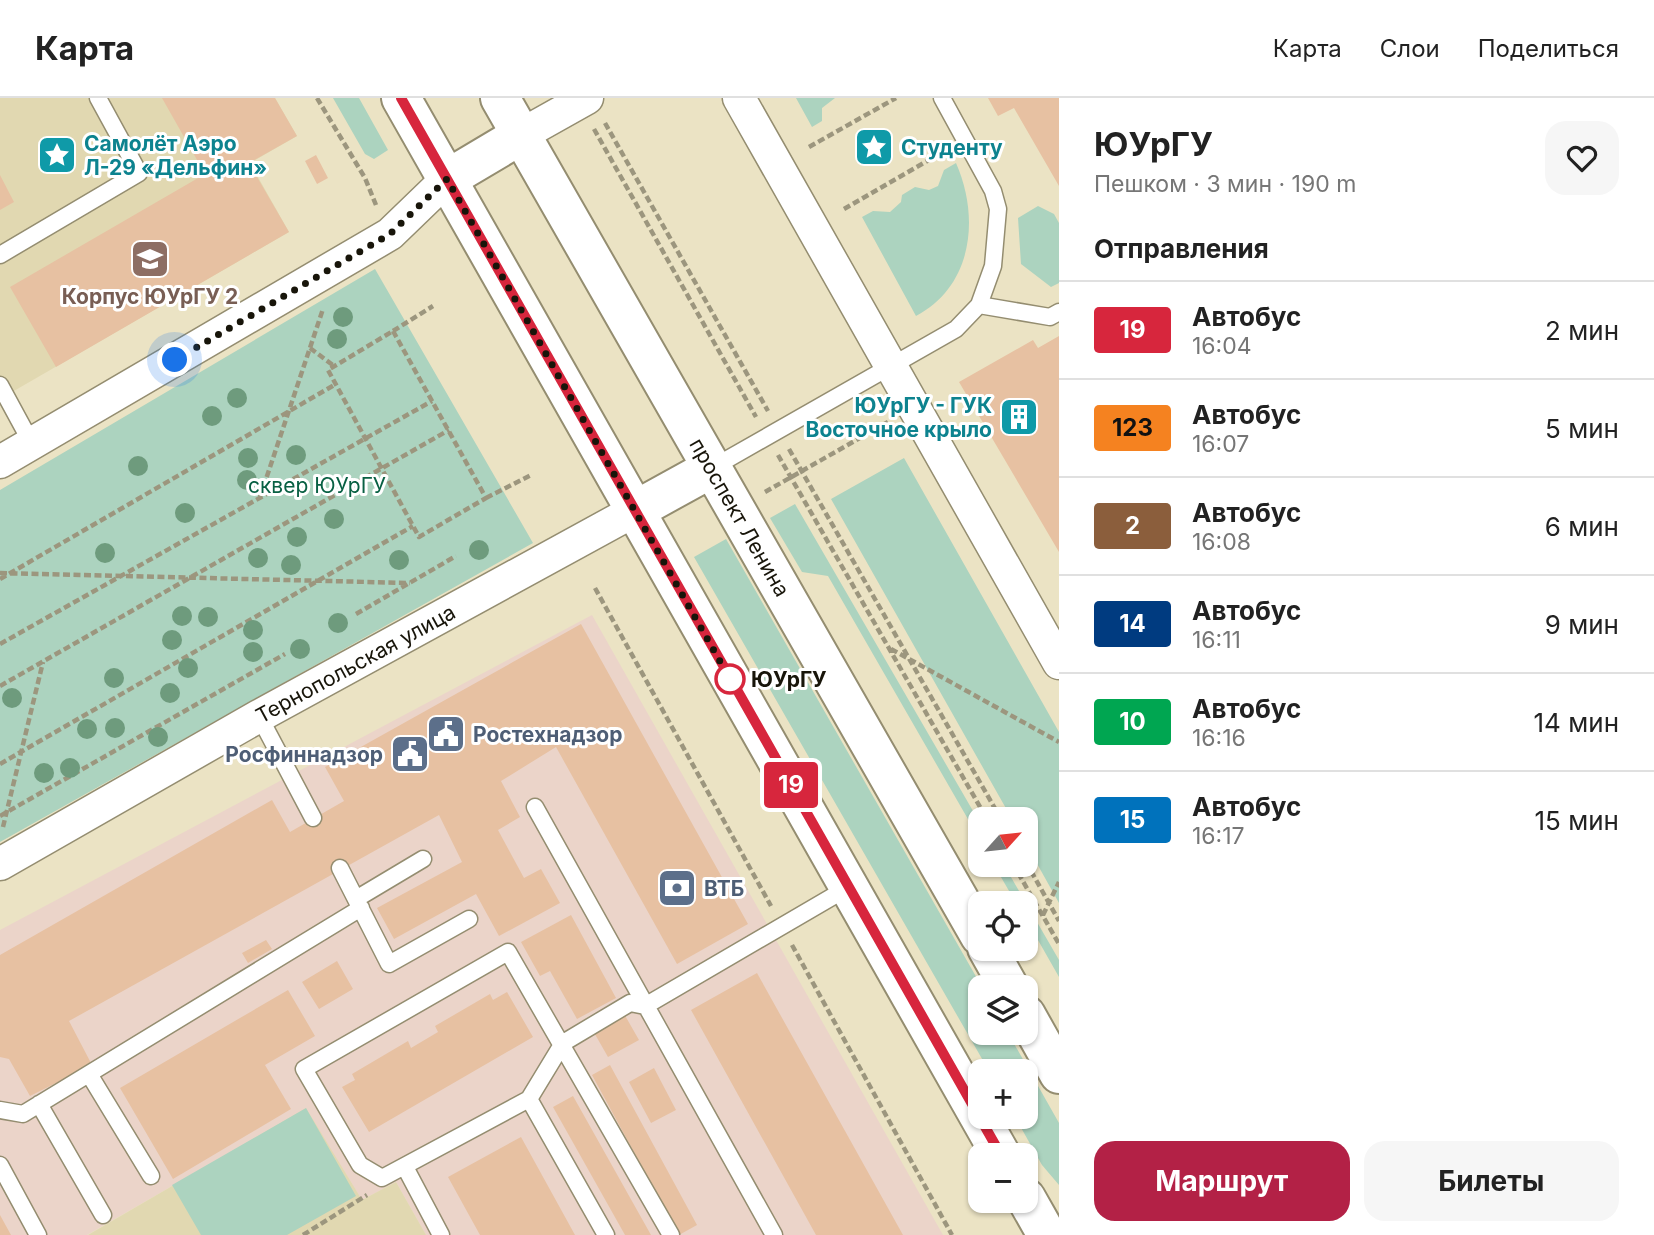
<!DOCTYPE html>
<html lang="ru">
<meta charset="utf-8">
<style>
:root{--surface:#fff;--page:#f6f6f6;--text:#222;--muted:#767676;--line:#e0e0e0;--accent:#b32146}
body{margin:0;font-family:Inter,sans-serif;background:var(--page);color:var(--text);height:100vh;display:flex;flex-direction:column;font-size:26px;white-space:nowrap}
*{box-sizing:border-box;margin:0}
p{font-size:23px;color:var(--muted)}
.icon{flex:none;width:38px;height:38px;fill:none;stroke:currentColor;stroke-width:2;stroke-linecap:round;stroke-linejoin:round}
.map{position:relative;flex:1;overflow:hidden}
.details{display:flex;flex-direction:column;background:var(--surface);width:595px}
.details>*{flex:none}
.badge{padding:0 14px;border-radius:5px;font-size:24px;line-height:46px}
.needle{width:46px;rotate:63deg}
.controls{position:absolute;left:968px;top:709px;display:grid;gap:14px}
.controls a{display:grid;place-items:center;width:70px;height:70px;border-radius:14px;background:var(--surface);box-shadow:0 2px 5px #0004;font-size:35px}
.you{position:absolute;width:35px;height:35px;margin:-18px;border:5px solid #fff;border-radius:50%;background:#1a73e8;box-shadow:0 0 0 10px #1a73e833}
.map>.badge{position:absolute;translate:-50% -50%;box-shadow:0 0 0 4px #fff}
h2{padding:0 35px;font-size:26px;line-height:63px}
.round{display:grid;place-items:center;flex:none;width:74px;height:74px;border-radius:21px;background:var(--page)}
.headline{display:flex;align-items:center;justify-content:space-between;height:119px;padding:0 35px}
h1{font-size:33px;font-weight:700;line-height:52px}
.cta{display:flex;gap:14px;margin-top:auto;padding:14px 35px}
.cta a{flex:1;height:80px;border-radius:21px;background:var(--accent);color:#fff;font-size:28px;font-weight:700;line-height:80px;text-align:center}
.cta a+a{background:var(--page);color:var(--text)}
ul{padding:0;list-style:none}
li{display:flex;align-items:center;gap:21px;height:98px;padding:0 35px;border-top:2px solid var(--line)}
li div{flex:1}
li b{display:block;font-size:26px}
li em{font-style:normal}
li .badge{min-width:77px;font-weight:700;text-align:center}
header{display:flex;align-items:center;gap:42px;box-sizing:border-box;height:98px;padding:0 35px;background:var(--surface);border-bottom:2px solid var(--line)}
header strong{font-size:33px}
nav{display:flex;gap:38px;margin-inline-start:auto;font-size:24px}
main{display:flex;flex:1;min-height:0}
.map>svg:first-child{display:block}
.commercial{fill:#ebd4c9}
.built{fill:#e1d8b1}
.green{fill:#acd3bf}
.building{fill:#e7c1a2}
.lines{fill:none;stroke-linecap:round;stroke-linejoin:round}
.lane-casing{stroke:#948d70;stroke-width:19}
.street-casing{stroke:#948d70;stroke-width:35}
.secondary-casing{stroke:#948d70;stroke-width:42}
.path{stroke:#9c967e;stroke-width:4.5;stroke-dasharray:7 3.5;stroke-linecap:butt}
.lane{stroke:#fff;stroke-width:16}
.street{stroke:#fff;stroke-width:32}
.secondary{stroke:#fff;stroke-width:38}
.tree{fill:#6e9b7d}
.line-casing{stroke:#fff;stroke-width:16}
.line{stroke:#d7263d;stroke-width:10}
.walk{stroke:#18150a;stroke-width:7;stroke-dasharray:0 12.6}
.stop-dot{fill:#fff;stroke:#d7263d;stroke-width:3.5}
.labels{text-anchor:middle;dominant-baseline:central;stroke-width:6;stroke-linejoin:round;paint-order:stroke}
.culture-label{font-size:21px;font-weight:bold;fill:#0d838f;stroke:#fff;text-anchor:start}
.education-label{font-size:21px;font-weight:bold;fill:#785e54;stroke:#fff}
.park-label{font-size:21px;fill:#086043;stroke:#fff}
.street-label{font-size:21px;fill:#18150a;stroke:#fff}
.stop-label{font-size:21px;font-weight:bold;fill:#18150a;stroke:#fff;text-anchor:start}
.service-label{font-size:21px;font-weight:bold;fill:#4e5e75;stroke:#fff;text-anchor:start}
</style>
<header>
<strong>Карта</strong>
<nav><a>Карта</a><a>Слои</a><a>Поделиться</a></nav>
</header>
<main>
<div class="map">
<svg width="1059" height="1137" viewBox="0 0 1059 1137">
<rect width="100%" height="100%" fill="#ebe3c4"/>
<path class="commercial" d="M 592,517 L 943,1137 L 426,1137 L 396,1084 L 362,1102 L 306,1011 L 87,1137 L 0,1137 L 0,832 Z"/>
<path class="built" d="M 0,0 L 275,0 L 297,38 L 250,65 L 289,134 L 0,301 Z
M 306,1010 L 362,1102 L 396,1084 L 426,1137 L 88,1137 Z"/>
<path class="green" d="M 333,0 L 359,0 L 388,52 L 374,61 L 365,56 Z
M 796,0 L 835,0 L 822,10 L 822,23 L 812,29 Z
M 956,65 C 980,119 973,188 916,218 L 862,119 L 873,113 L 890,114 L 901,104 L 902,97 L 915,89 L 929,92 L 938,88 L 944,72 Z
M 1038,108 L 1054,116 L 1059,125 L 1059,185 L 1051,189 L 1021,166 L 1018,120 Z
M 375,171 L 533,445 L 0,744 L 0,392 Z
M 904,360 L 1059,634 L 1059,805 L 1026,746 L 1026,721 L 1012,721 L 831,401 Z
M 795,406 L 980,725 L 980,742 L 828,478 L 802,474 L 770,420 Z
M 726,441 L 982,889 L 980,934 L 1008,935 L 1059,1025 L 1059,1087 L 1042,1067 L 1015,1019 L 1026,1018 L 1026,973 L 989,973 L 694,459 Z
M 994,767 L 1004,767 L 1059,862 L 1059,879 L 1026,821 L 1026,805 L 1016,805 Z
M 306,1010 L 356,1098 L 287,1137 L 201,1137 L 172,1087 Z"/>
<path class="building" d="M 162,0 L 275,0 L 297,38 L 249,65 L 289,134 L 56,269 L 10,189 L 205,76 Z
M 988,0 L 1059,0 L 1059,88 L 1014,10 L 998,18 Z
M 316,57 L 328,80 L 317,86 L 305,63 Z
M 0,77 L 14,104 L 0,112 Z
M 1059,238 L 1059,454 L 959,284 L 1033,242 L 1038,250 Z
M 581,526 L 748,826 L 677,866 L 556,649 L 501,683 L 520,719 L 498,732 L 524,780 L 541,771 L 560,805 L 499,838 L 476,796 L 394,841 L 377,810 L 462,764 L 439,717 L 69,923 L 92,967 L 30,998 L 9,961 L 0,959 L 0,857 L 272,702 L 290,734 L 344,703 L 325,669 Z
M 571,817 L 616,900 L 577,921 L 550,873 L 540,878 L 521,844 Z
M 266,842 L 272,851 L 248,865 L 242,855 Z
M 337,863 L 353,891 L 319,911 L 302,884 Z
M 757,875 L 903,1137 L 816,1137 L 691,912 Z
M 288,892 L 315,938 L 265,967 L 291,1011 L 173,1081 L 120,990 Z
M 507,894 L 533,939 L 369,1034 L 342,989 L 355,982 L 352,976 L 408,943 L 411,950 L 438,934 L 435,928 L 490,896 L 493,902 Z
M 623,914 L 639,942 L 608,959 L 592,931 Z
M 610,967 L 697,1127 L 679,1137 L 592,977 Z
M 654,970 L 676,1012 L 651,1025 L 629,984 Z
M 573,998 L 651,1137 L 625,1137 L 553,1009 Z
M 521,1039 L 575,1137 L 480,1137 L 448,1079 Z
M 0,1117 L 11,1137 L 0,1137 Z"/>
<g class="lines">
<defs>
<path id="lane" d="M 0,157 L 139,75 L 98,0
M 979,207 L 1050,219 L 1059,214
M 0,287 L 32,346
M 712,370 L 956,231 L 979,207 L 993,168 L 998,111 L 993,93 L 942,0
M 259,618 L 313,720
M 535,709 L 774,1137
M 340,770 L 389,866 L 469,821
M 356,801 L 423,761
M 89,976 L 151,1078
M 529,1001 L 606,1137
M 39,1006 L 103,1117
M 0,1012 L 23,1016 L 361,810
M 0,1067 L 38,1137
M 405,1069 L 441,1137
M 671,1137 L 508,854 L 304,971 L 360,1067 L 382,1080 L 529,1001 L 563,945 L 630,905 L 645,908 L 849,789"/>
<g id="street">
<path d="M 739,0 L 1059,565"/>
<path d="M 521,37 L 587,0"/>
<path d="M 0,364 L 390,136 L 447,81"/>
<path id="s1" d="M 0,766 L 259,618 L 634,413"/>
</g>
<g id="secondary">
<path d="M 401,0 L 1001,1057"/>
<path id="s2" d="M 500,0 L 980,838"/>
<path d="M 447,81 L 521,37"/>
<path d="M 634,413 L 712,370"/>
<path d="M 987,850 L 1009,889"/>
<path d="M 1026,917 L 1059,976"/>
<path d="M 1026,1100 L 1047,1137"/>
</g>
</defs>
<use href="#lane" class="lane-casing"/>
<use href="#street" class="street-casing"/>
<use href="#secondary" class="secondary-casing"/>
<path class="path" d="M 317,0 L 365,80 L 376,107
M 605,25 L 768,313
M 594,31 L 756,319
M 809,49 L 896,0
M 844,111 L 946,52
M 393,233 L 486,400 L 419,439 L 328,272 Z
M 393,233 L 433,208
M 310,250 L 334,268
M 789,351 L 1001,721
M 778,357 L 987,721
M 765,394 L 888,324
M 260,399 L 323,211
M 486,400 L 531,377
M 0,475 L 410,485
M 0,481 L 336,286
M 595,490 L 771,808
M 356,516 L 456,458
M 0,546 L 432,303
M 891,551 L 1059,644
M 0,588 L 449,332
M 0,666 L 413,428
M 0,718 L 285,556
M 3,729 L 43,564
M 1026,764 L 1059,823
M 1013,766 L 1059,846
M 1043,817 L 1059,784
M 792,847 L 952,1137
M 303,1137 L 367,1097"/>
<use href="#lane" class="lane"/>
<use href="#street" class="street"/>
<use href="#secondary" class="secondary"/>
</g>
<g class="tree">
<circle cx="343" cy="219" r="10"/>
<circle cx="337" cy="241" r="10"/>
<circle cx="237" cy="300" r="10"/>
<circle cx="212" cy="318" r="10"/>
<circle cx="296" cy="357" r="10"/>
<circle cx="248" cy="360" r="10"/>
<circle cx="138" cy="368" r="10"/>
<circle cx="247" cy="382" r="10"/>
<circle cx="185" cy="415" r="10"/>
<circle cx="334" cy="421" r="10"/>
<circle cx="297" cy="439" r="10"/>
<circle cx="479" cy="452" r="10"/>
<circle cx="105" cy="455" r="10"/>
<circle cx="258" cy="460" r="10"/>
<circle cx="399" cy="462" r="10"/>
<circle cx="291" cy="467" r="10"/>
<circle cx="182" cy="518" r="10"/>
<circle cx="208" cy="519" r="10"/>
<circle cx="338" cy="525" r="10"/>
<circle cx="253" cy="532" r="10"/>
<circle cx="172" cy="542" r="10"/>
<circle cx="300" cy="551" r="10"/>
<circle cx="253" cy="554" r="10"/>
<circle cx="188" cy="570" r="10"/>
<circle cx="114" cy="580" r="10"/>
<circle cx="170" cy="595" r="10"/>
<circle cx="12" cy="600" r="10"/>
<circle cx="115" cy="630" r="10"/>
<circle cx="87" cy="631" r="10"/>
<circle cx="158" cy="639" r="10"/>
<circle cx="70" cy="670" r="10"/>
<circle cx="44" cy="675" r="10"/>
</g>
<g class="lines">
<defs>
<path id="line" d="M 401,0 L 1001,1057"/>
</defs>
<use href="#line" class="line-casing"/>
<use href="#line" class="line"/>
<path class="walk" d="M 175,262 L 390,136 L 447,81 L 730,581"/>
</g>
<defs>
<symbol id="sight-square" viewBox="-11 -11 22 22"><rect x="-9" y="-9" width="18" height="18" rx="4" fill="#0f9aa8" stroke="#fff"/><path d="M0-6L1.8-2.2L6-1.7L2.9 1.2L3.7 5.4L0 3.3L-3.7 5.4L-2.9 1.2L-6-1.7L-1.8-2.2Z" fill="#fff"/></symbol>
<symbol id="university-square" viewBox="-11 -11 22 22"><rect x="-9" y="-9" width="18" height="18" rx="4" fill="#8d6e63" stroke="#fff"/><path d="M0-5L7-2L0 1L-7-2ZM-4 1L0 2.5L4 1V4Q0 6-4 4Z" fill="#fff"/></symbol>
<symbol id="building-square" viewBox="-11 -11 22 22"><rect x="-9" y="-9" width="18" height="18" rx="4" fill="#0f9aa8" stroke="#fff"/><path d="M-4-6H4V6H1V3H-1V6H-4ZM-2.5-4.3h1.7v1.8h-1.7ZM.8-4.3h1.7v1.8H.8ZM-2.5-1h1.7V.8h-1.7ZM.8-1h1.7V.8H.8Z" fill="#fff"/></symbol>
<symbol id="civic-square" viewBox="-11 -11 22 22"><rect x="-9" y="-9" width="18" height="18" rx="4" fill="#5c6f8a" stroke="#fff"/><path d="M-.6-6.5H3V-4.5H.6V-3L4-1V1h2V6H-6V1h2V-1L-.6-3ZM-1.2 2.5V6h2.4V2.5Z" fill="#fff"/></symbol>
<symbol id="bank-square" viewBox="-11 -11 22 22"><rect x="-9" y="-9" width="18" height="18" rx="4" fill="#5c6f8a" stroke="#fff"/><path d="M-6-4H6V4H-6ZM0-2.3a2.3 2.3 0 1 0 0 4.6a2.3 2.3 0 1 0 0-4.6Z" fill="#fff"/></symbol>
</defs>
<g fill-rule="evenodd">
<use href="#sight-square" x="852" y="27" width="44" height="44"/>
<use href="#sight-square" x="35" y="35" width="44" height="44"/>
<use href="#university-square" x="128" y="139" width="44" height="44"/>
<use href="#building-square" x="997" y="297" width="44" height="44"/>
<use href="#civic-square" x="424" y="614" width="44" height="44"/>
<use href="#civic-square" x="388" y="634" width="44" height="44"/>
<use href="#bank-square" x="655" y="768" width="44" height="44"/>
</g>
<circle class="stop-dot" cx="730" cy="581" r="14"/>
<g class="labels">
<g class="culture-label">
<text x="84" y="45">Самолёт Аэро<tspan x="84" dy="24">Л-29 «Дельфин»</tspan></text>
<text x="901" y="49">Студенту</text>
<text x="992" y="307" text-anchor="end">ЮУрГУ - ГУК<tspan x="992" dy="24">Восточное крыло</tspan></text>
</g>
<g class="education-label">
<text x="150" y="198">Корпус ЮУрГУ 2</text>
</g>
<g class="park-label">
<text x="317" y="387">сквер ЮУрГУ</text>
</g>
<g class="street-label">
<text stroke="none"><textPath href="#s2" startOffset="483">проспект Ленина</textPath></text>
<text stroke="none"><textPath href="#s1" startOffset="408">Тернопольская улица</textPath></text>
</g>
<g class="stop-label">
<text x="751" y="581">ЮУрГУ</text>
</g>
<g class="service-label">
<text x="473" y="636">Ростехнадзор</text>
<text x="383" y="656" text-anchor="end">Росфиннадзор</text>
<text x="704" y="790">ВТБ</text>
</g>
</g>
</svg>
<div class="controls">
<a><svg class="needle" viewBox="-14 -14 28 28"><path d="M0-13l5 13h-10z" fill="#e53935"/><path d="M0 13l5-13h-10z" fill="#767676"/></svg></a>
<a><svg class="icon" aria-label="locate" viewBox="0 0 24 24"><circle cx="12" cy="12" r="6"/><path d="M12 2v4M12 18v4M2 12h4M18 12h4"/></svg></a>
<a><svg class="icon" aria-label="layers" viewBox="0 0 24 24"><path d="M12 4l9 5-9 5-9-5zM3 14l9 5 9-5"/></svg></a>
<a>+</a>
<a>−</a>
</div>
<div class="you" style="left:175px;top:262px"></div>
<b class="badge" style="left:791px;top:687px;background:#d7263d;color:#fff">19</b>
</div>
<section class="details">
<div class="headline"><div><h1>ЮУрГУ</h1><p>Пешком · 3 мин · 190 m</p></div><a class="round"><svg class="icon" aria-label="heart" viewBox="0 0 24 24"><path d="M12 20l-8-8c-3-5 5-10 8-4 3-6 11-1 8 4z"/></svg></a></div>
<h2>Отправления</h2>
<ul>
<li><span class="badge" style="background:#d7263d;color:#fff">19</span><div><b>Автобус</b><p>16:04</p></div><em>2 мин</em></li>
<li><span class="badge" style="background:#f58220;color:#111">123</span><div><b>Автобус</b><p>16:07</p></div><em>5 мин</em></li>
<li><span class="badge" style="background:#8b5e3c;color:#fff">2</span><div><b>Автобус</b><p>16:08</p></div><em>6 мин</em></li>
<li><span class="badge" style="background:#003b80;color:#fff">14</span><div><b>Автобус</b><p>16:11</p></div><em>9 мин</em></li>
<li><span class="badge" style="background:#00a651;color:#fff">10</span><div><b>Автобус</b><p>16:16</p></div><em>14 мин</em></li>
<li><span class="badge" style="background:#0072bc;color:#fff">15</span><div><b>Автобус</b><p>16:17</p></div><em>15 мин</em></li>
</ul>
<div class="cta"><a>Маршрут</a><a>Билеты</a></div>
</section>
</main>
